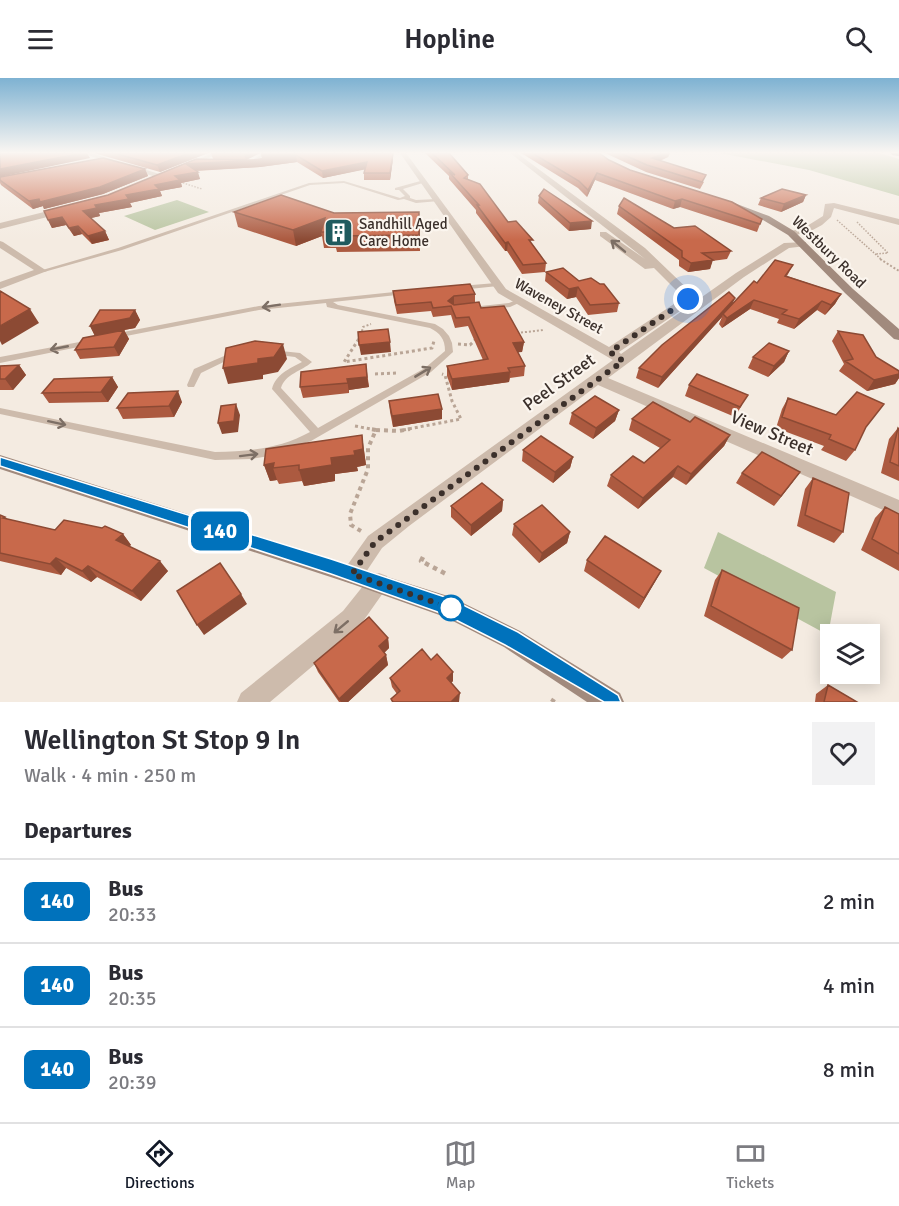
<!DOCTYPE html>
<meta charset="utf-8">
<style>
:root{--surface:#fff;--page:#f2f2f3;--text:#2b2b33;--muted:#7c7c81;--line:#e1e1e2;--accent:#111827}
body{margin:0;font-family:Signika,sans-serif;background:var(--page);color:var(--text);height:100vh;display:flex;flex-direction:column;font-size:22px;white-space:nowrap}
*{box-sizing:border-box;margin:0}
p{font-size:20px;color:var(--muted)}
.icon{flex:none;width:33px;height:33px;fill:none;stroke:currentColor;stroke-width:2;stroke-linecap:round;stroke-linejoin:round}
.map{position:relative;height:624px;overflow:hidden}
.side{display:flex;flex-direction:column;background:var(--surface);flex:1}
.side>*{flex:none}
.badge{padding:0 12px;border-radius:9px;font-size:21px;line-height:39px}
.controls{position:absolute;left:820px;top:546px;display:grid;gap:12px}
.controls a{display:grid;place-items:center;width:60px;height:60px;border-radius:0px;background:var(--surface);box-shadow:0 3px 15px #0003;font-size:30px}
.you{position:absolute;width:30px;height:30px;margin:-15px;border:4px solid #fff;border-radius:50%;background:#1a73e8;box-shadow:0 0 0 9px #1a73e833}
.map>.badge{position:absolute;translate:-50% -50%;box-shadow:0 0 0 3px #fff}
h2{padding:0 24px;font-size:22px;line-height:54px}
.round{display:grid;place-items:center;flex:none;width:63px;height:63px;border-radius:0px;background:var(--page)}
.headline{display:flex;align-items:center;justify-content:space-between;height:102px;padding:0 24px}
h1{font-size:28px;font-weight:600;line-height:45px}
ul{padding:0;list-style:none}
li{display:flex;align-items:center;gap:18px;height:84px;padding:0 24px;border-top:2px solid var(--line)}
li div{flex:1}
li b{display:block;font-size:22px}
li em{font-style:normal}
li .badge{min-width:66px;font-weight:700;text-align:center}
header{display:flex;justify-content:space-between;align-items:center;height:78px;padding:0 24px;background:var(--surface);font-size:27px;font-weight:600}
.menu{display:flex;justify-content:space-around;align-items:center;height:84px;border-top:2px solid var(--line);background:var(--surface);font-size:16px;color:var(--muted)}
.menu a{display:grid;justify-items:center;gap:3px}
.menu .selected{color:var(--accent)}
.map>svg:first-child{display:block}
.green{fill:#b8c4a0}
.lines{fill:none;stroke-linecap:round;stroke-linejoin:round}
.path-far4{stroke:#b9a596;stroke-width:1.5;stroke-dasharray:1.5 1.5;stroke-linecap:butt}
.path-far3{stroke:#b9a596;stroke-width:2;stroke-dasharray:2 2;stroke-linecap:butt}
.path-far2{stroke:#b9a596;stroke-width:3;stroke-dasharray:3 3;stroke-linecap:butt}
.path-far1{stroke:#b9a596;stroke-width:4;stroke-dasharray:4 4;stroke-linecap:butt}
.path{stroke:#b9a596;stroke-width:4.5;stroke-dasharray:4.5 4.5;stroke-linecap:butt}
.service{fill:#cdbbac;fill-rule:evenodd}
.minor{fill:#cdbbac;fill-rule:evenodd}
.tertiary{fill:#cdbbac;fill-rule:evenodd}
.secondary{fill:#a18a7d;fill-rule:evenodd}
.motorway{fill:#5c4a42;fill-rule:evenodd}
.wall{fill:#ac5a40}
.shaded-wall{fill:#8c4a34}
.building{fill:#c8694b;stroke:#8c4a34;stroke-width:1.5}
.oneway{stroke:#7d6f65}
.line{fill:#0072bc;stroke:#fff;stroke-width:1.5}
.walk{stroke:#3b302b;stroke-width:6;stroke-dasharray:0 10.8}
.stop-dot{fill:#fff;stroke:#0072bc;stroke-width:3}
.labels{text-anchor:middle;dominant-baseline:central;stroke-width:4.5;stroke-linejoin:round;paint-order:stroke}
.far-poi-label{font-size:15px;fill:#3b302b;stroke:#fbf5ee;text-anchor:start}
.far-street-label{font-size:15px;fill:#3b302b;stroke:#fbf5ee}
.street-label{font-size:18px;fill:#3b302b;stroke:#fbf5ee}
</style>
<header><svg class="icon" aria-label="menu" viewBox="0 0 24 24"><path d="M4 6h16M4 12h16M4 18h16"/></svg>Hopline<svg class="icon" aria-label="search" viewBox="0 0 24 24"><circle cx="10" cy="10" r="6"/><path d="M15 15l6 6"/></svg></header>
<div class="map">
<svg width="899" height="624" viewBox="0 0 899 624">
<rect width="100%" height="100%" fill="#f4ebe1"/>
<path class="green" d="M 719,75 L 880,75 L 899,81 L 899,118 L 809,92 Z
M 177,122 L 209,134 L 155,152 L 124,138 Z
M 718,454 L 836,514 L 828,557 L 704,490 Z"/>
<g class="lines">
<path class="path-far4" d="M 180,104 L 202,111
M 837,142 L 882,182
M 857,144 L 888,175 L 875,176"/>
<path class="path-far3" d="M 880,181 L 899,193
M 517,255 L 544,252
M 361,257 L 363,249 L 371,246"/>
<path class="path-far2" d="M 362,256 L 344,284 L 432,270 L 434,263
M 458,266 L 470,267 L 476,261
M 375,296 L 398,295
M 355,348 L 376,352
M 376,352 L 382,352
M 403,352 L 461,341 L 452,323 L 445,297 L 442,296"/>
<path class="path-far1" d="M 376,352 L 399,353 L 410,351
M 361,453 L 351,447 L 350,436 L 368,391 L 368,370 L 376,352 L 370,351"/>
<path class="path" d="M 423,479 L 421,483 L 448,497
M 552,624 L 554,621"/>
<path class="service" d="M 265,75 L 270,75 L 247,87 L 244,86 Z
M 424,102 L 426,104 L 403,111 L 410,118 L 410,120 L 416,122 L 437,121 L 439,121 L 439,123 L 416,125 L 404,121 L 398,122 L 344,105 L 310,107 L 122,172 L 44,194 L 39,193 L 118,170 L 309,105 L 344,103 L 400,120 L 405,118 L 399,112 L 395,112 L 395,110 Z
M 496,205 L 498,206 L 498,208 L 460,212 L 457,210 L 460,208 Z
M 404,213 L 407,215 L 406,216 L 333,224 L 338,227 L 435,246 L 443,251 L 449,258 L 452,265 L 453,274 L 431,294 L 311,363 L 269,378 L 251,381 L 215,382 L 0,336 L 0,330 L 215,374 C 249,373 279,371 310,354 L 272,311 C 276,296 289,291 302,284 L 295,279 L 271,276 L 270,274 L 271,272 L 300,275 L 312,284 C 302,293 285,296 281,310 L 318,350 L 425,290 L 445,273 C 445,261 440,255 430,250 L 336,231 L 327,229 L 326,225 L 259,232 L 116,260 L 112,258 L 113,256 L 259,228 Z
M 519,221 L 521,222 L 521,224 L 510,229 L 471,233 L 467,231 L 471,229 L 509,225 Z
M 90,262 L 93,262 L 94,264 L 93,266 L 0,285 L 0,279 Z
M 231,275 L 234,275 L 238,277 L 201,295 L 194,309 L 188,309 L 187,307 L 194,291 Z"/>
<path class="minor" d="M 81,75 L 91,75 L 166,98 L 159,100 Z
M 400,75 L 406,75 L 506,211 L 609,269 L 680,222 L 682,218 L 654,190 L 645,191 L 600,158 L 600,154 L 606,154 L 645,181 L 510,75 L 517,75 L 645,170 L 694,217 L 689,227 L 619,274 L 621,276 L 736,195 L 784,165 L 806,164 L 806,168 L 789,170 L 744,199 L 608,300 L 899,422 L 899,439 L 598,307 L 409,448 L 382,470 L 360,503 L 352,506 L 344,503 L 341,496 L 368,458 L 613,282 L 498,215 Z
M 834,125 L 899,141 L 899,147 L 834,130 L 831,139 L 822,147 L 809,154 L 791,158 L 786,155 L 807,148 L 823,138 L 825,126 Z
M 0,163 L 3,164 L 47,193 L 0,211 L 0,204 L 34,192 L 0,170 Z
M 379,495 L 387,498 L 390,505 L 359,549 L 270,624 L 237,624 L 241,615 L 343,533 L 371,498 Z"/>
<path class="tertiary" d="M 213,75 L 221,75 L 187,89 L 182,88 Z
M 64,129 L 67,130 L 67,134 L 0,151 L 0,145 Z"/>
<path class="secondary" d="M 729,123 L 769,138 L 794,153 L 853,211 L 899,251 L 899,262 L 894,261 L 845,215 L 788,157 L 763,142 L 726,127 L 725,125 Z
M 0,377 L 451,519 L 520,553 L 620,615 L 624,624 L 587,624 L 504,569 L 445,539 L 352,506 L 0,391 Z"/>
<path class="motorway" d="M 891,75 L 899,75 L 899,78 L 892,77 Z"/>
</g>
<path class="wall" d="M 94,75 L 208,75 L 160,94 Z
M 211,75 L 260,75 L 246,82 L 254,82 L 262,80 L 261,75 L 393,75 L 393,81 L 390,102 L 364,102 L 364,95 L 365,91 L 323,100 L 297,84 L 260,89 L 196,93 L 200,101 L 181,105 L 182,109 L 160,113 L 162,118 L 130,125 L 132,129 L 99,135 L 100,138 L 91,140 L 105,153 L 109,162 L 92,166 L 82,156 L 74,158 L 66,147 L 52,150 L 48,142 L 108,117 L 213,81 Z
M 425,75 L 449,75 L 468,97 L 468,101 L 508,144 L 533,167 L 546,185 L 545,194 L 522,196 L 507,173 L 505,173 L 476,135 L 476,132 L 449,101 L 449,98 Z
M 521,75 L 599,75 L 609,82 L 630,92 L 762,141 L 757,154 L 680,129 L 673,131 L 595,102 L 587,119 L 578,110 Z
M 605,75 L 670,75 L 668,79 L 660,83 L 704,104 L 700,111 L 646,94 Z
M 145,91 L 148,98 L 103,116 L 44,131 L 43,128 L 33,131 L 1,107 L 0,105 L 0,99 Z
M 806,117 L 803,124 L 781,134 L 758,127 L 761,120 Z
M 539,118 L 591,151 L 569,153 L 538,125 Z
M 619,128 L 731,173 L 727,181 L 712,183 L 710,191 L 688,194 L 679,188 L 679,182 L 617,136 Z
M 234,134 L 334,135 L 420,150 L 420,173 L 337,174 L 336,170 L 324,170 L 322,158 L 296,168 L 238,149 Z
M 793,187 L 787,198 L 841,216 L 835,226 L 825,237 L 817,232 L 794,251 L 777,245 L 779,241 L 750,231 L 722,250 L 719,246 L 722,239 L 658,310 L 636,300 L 639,290 L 735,220 L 731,227 L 757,205 Z
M 546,194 L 579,203 L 619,225 L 617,234 L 588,237 L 576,219 L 567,221 L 545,203 Z
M 393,213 L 475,216 L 475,225 L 524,264 L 522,274 L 518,274 L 525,288 L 524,298 L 510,300 L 509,304 L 452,312 L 447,298 L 447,288 L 483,282 L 468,248 L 455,250 L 451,237 L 433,239 L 431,233 L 397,236 L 394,223 Z
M 135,232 L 140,242 L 135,250 L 124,252 L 129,261 L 119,278 L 80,281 L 75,272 L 95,258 L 90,248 Z
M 838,253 L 876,279 L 899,293 L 899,300 L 895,306 L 867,313 L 839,293 L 844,286 L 832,263 Z
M 789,273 L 784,284 L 768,299 L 748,290 L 753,279 Z
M 366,286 L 369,309 L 349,312 L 349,315 L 303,320 L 300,309 Z
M 19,287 L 26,297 L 13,312 L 0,312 L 0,288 Z
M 112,299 L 118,309 L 108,324 L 49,325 L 42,315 Z
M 689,307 L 742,327 L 735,339 L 685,318 Z
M 788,320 L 865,351 L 855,372 L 846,383 L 821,372 L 824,368 L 776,350 L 782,331 Z
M 389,323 L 442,331 L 442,341 L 393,349 L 390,334 Z
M 182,324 L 174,339 L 123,341 L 117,330 Z
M 619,332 L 615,343 L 593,361 L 569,346 L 572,335 Z
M 632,341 L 690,344 L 730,357 L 724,368 L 686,407 L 673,399 L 638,431 L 607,408 L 611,397 L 644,385 L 660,370 L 629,352 Z
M 898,350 L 899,351 L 899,403 L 881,395 L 889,361 Z
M 523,372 L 573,379 L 570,390 L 553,405 L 522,383 Z
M 364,373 L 366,387 L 357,389 L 358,393 L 335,396 L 335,403 L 304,408 L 302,403 L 279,406 L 277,402 L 270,403 L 264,387 Z
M 800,394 L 774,428 L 736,405 L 742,395 Z
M 813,400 L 843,454 L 834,465 L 797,448 L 805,411 Z
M 503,422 L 502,433 L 471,458 L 451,439 L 451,428 Z
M 885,429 L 899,436 L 899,493 L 861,472 L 875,440 Z
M 0,437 L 7,441 L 55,452 L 123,456 L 131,467 L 129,468 L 168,493 L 141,523 L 97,499 L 91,504 L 66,490 L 61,497 L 0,483 Z
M 514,446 L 570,454 L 567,465 L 539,485 L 512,457 Z
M 587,482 L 661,493 L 639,531 L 584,493 Z
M 722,492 L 792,572 L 782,581 L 704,538 L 715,502 Z
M 388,560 L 389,570 L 384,575 L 386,577 L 388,587 L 348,624 L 339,624 L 318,594 L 314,585 Z
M 431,582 L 453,594 L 453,603 L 451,605 L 459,624 L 392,624 L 391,621 L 397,616 L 392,609 L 390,600 Z
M 828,607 L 857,624 L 815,624 L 816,616 Z"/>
<path class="shaded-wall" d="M 83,75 L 87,75 L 90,80 L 0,99 L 0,91 Z
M 189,75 L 208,75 L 160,94 L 157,87 Z
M 244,75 L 260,75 L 246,82 Z
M 261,75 L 302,75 L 262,81 Z
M 393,75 L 393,81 L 390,102 L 390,95 Z
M 665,75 L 670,75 L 668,79 L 650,86 L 652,80 Z
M 296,77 L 297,84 L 260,89 L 188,93 L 186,86 L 259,82 Z
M 367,84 L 367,91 L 323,100 L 322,93 Z
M 145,91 L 148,98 L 103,116 L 44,131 L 43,128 L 33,131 L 29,123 Z
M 198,94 L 200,101 L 181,105 L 182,109 L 160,113 L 162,118 L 130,125 L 132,129 L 99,135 L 100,138 L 87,141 L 83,133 L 95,127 L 126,117 L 175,98 Z
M 597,95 L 595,102 L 587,119 L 588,112 Z
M 806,117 L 803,124 L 781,134 L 784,126 Z
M 682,121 L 680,129 L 673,131 L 675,123 Z
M 62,139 L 66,147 L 52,150 L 48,142 Z
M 325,140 L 321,154 L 322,158 L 296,168 L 293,152 Z
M 592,143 L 591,151 L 569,153 L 570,145 Z
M 78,148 L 82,156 L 74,158 L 69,150 Z
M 105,153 L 109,162 L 92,166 L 88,158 Z
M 508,164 L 507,173 L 505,173 L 505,165 Z
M 713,182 L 710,191 L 688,194 L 691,185 Z
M 578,209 L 576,219 L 567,221 L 569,211 Z
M 841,216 L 835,226 L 825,237 L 831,227 Z
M 454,218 L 454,228 L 448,223 Z
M 735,220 L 731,229 L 723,236 L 722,239 L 658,310 L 662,299 Z
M 754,222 L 750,231 L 722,250 L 727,240 Z
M 822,223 L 817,232 L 794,251 L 799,241 Z
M 30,231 L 39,245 L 2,267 L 0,263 L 0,248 Z
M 135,232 L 140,242 L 135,250 L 124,252 L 129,261 L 119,278 L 114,269 L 95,258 L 90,248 Z
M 390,264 L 391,274 L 361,277 L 359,267 Z
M 524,264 L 522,274 L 512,275 L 513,265 Z
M 283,266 L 287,281 L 278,294 L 263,297 L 263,301 L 228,306 L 223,290 L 258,281 Z
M 789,273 L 784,284 L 768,299 L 774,288 Z
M 19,287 L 26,297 L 13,312 L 5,301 Z
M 510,294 L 509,304 L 452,312 L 452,301 Z
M 899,296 L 899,300 L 895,306 L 867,313 L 874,302 Z
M 112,299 L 118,309 L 108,324 L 101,314 Z
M 367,299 L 369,309 L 349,312 L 349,315 L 347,301 Z
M 178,313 L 182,324 L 174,339 L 169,328 Z
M 236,326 L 240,337 L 238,354 L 222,356 L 218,345 Z
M 442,331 L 442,341 L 393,349 L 392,338 Z
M 619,332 L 615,343 L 593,361 L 596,350 Z
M 362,357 L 366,387 L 357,389 L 358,393 L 335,396 L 335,403 L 304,408 L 299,392 L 354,373 Z
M 730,357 L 724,368 L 686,407 L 691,396 Z
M 573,379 L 570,390 L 553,405 L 555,394 Z
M 274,385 L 273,390 L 277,402 L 270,403 L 264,387 Z
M 678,388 L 673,399 L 638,431 L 643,420 Z
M 800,394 L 792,405 L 774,428 L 781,418 Z
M 503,422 L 502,433 L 471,458 L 471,447 Z
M 570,454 L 567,465 L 539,485 L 542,475 Z
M 123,456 L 131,467 L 124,473 L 116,462 Z
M 56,480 L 66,490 L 61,497 L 50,486 Z
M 160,483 L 168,493 L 141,523 L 132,513 Z
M 88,488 L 97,499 L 91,504 L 82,493 Z
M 661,493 L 655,504 L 639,531 L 644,520 Z
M 241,516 L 247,526 L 204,557 L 197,547 Z
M 388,560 L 389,570 L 381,578 L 379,568 Z
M 386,577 L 388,587 L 348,624 L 341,624 L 339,621 Z
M 453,594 L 453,603 L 447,609 L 447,600 Z
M 460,615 L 459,624 L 451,624 Z"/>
<path class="building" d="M 0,75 L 83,75 L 0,91 Z
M 114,75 L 189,75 L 157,87 Z
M 298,75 L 393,75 L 390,95 L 364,95 L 367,84 L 322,93 L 296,77 L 259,82 L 186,86 L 198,94 L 175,98 L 180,102 L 155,107 L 159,111 L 126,117 L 129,121 L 95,127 L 97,130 L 83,133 L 105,153 L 88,158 L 78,148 L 69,150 L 62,139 L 48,142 L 44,133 L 108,117 L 196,81 L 254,82 Z
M 432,75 L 449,75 L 468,97 L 464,100 L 480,106 L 508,144 L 516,143 L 533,162 L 529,162 L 546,185 L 523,187 L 508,164 L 505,165 L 477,127 L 479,127 L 449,94 L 455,97 Z
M 532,75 L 599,75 L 609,82 L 630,92 L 732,124 L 762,141 L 760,146 L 682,121 L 675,123 L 597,95 L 588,112 L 579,103 Z
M 620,75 L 665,75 L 652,80 L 706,97 L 702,104 L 647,87 Z
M 103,80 L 145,91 L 100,109 L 40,124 L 39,121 L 29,123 L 0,102 L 0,99 Z
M 544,111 L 592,143 L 570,145 L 539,118 Z
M 782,111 L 806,117 L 784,126 L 761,120 Z
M 281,117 L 334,135 L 419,134 L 419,157 L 334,158 L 335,154 L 321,154 L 325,140 L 293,152 L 234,134 Z
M 624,120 L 674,150 L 695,148 L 731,173 L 702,175 L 713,182 L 691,185 L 682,179 L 682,173 L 619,128 Z
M 775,182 L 793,187 L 785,198 L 841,216 L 831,227 L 822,223 L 799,241 L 782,236 L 787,232 L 754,222 L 727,240 L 723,236 L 754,203 L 757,205 Z
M 563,190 L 579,203 L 591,200 L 600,206 L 604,206 L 619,225 L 590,227 L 578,209 L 569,211 L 546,194 Z
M 470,206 L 475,216 L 454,218 L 448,223 L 454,227 L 479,224 L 481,230 L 504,228 L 524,264 L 513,265 L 525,288 L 508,290 L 510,294 L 452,301 L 447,288 L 488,281 L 469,239 L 456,240 L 451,228 L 433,230 L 431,224 L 396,227 L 393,213 Z
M 0,213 L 30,231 L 0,248 Z
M 729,214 L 735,220 L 662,299 L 639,290 L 662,267 Z
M 100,232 L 135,232 L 130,240 L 90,248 Z
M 388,251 L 390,264 L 359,267 L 358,254 Z
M 124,252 L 114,269 L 75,272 L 83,260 Z
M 838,253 L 863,257 L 876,279 L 899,293 L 899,296 L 874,302 L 845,283 L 853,281 Z
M 255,263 L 283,266 L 274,279 L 258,281 L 258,285 L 223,290 L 226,270 Z
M 769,265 L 789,273 L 774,288 L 753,279 Z
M 366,286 L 367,299 L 347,301 L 348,305 L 300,309 L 301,294 Z
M 19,287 L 5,301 L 0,301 L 0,288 Z
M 697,296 L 748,317 L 740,329 L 689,307 Z
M 112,299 L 101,314 L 42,315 L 54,301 Z
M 178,313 L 169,328 L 117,330 L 128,315 Z
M 857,314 L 884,326 L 866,349 L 855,372 L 829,361 L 831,357 L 782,339 L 788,320 L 836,337 Z
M 438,316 L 442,331 L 392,338 L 389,323 Z
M 595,318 L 619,332 L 596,350 L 572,335 Z
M 653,324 L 690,344 L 695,339 L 730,357 L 691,396 L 678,388 L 643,420 L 611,397 L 633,378 L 644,385 L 670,362 L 632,341 Z
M 236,326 L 234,343 L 218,345 L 221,328 Z
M 898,350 L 899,351 L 899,388 L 890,384 Z
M 362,357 L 363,371 L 354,373 L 355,377 L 331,380 L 332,387 L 299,392 L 299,387 L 273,390 L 274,385 L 264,387 L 266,371 Z
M 541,358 L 573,379 L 555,394 L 523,372 Z
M 762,374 L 800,394 L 781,418 L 742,395 Z
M 813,400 L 849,415 L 843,454 L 805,437 Z
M 482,405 L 503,422 L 471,447 L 451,428 Z
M 542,427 L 570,454 L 542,475 L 514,446 Z
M 885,429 L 899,436 L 899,476 L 872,461 Z
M 0,437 L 5,439 L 3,440 L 55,452 L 64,442 L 102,450 L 105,448 L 123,456 L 116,462 L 160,483 L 132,513 L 88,488 L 82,493 L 56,480 L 50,486 L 0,475 Z
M 605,458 L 661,493 L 644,520 L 587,482 Z
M 220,485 L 241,516 L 197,547 L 177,513 Z
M 722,492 L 799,530 L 792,572 L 711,528 Z
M 369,539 L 388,560 L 379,568 L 386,577 L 339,621 L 314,585 Z
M 422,571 L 431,582 L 437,576 L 453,594 L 447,600 L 460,615 L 451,624 L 393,624 L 391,621 L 400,613 L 390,600 Z
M 828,607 L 857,624 L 824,624 Z"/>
<defs><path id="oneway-shaft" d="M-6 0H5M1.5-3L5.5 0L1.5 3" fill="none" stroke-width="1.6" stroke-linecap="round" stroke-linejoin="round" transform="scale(1.5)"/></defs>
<g class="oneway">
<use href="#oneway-shaft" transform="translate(618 168) rotate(-141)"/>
<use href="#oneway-shaft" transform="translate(271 228) rotate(171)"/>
<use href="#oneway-shaft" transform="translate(59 270) rotate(169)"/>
<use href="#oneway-shaft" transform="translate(423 294) rotate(-31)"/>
<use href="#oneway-shaft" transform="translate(57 345) rotate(12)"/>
<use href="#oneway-shaft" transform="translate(249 377) rotate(-7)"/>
<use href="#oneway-shaft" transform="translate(341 549) rotate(140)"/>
</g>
<linearGradient id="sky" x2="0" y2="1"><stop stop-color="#7eb2d2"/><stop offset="0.46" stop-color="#faf6f2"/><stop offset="1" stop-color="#faf6f2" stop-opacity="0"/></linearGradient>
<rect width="899" height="162" fill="url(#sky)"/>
<path class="line" d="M 0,379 L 331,481 L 451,521 L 518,554 L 618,617 L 621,624 L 604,624 L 505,567 L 446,537 L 331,496 L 0,388 Z"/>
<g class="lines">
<path class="walk" d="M 451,530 L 352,496 L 375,464 L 623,283 L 610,274 L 688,221"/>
</g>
<defs>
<symbol id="building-square" viewBox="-11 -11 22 22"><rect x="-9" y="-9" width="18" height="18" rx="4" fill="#1f5a5e" stroke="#fbf5ee"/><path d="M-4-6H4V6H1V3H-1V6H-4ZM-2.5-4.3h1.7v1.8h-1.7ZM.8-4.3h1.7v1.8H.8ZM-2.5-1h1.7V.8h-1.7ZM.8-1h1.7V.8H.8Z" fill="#fff"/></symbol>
</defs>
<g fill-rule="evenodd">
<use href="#building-square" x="322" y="138" width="33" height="33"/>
</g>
<circle class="stop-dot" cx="451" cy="530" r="12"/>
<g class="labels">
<g class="far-poi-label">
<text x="359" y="146">Sandhill Aged<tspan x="359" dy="17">Care Home</tspan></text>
</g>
<g class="far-street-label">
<text transform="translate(829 174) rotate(44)">Westbury Road</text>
<text transform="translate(559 228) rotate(29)">Waveney Street</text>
</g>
<g class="street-label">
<text transform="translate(559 304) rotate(-36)">Peel Street</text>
<text transform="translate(772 355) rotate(23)">View Street</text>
</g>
</g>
</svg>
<div class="controls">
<a><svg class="icon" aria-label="layers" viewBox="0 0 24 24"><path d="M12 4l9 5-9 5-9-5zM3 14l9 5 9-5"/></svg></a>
</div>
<div class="you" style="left:688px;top:221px"></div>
<b class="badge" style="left:220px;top:453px;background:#0072bc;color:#fff">140</b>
</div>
<section class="side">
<div class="headline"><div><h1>Wellington St Stop 9 In</h1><p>Walk · 4 min · 250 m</p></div><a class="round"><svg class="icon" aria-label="heart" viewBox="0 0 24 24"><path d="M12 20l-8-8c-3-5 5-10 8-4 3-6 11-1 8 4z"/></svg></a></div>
<h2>Departures</h2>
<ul>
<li><span class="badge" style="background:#0072bc;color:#fff">140</span><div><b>Bus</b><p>20:33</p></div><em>2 min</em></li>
<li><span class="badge" style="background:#0072bc;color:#fff">140</span><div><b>Bus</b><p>20:35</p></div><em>4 min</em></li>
<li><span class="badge" style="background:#0072bc;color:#fff">140</span><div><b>Bus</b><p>20:39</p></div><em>8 min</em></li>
</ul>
</section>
<nav class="menu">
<a class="selected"><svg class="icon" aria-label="directions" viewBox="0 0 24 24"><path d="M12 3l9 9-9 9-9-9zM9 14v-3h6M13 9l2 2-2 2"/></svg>Directions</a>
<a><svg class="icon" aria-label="map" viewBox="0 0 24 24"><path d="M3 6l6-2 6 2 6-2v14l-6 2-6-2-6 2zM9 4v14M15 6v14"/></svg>Map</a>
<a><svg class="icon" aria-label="tickets" viewBox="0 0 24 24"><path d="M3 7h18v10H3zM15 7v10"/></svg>Tickets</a>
</nav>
